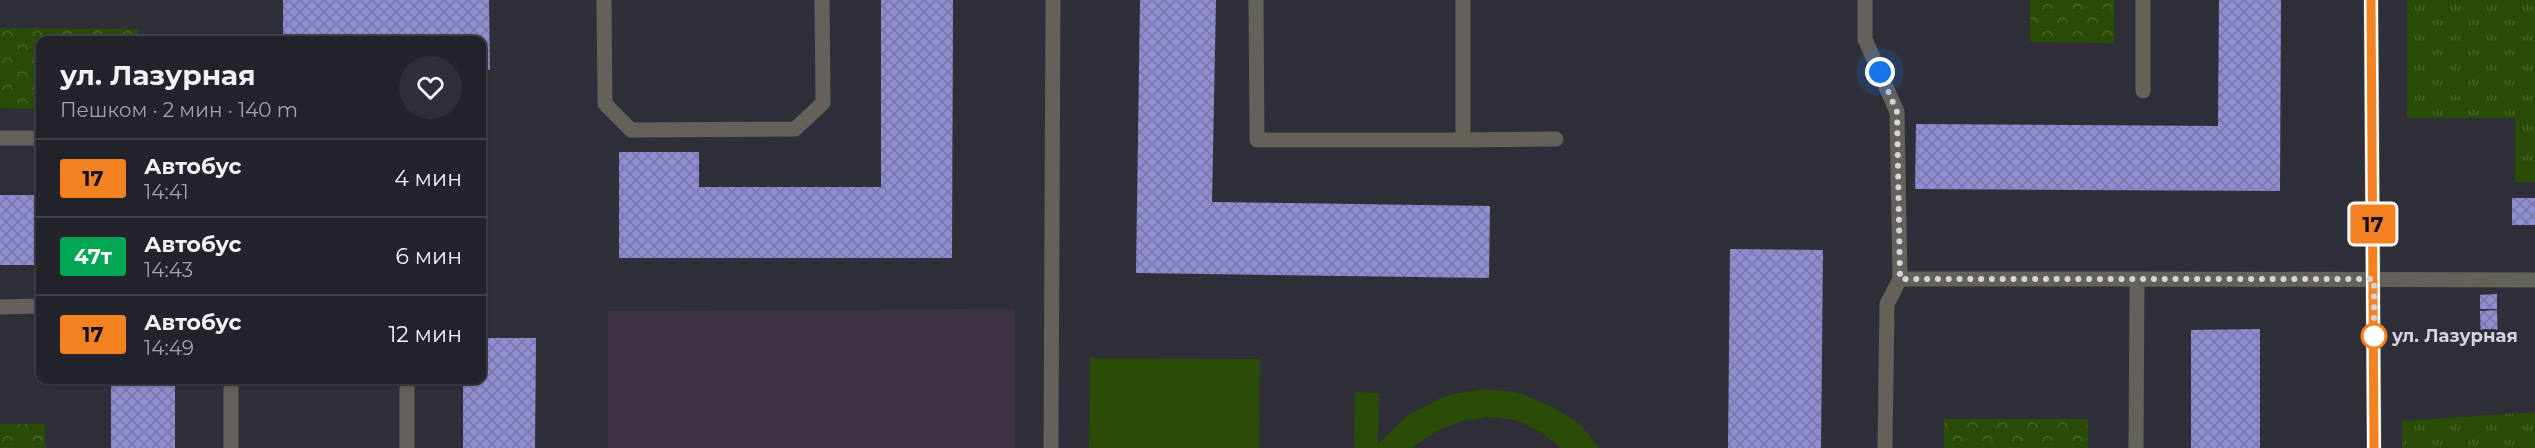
<!DOCTYPE html>
<html lang="ru">
<meta charset="utf-8">
<style>
:root{--surface:#23232c;--page:#2f2f38;--text:#f1f3f6;--muted:#a3a4a9;--line:#404048}
body{margin:0;font-family:Montserrat,sans-serif;background:var(--page);color:var(--text);height:100vh;display:flex;flex-direction:column;font-size:22px;white-space:nowrap}
*{box-sizing:border-box;margin:0}
p{font-size:20px;color:var(--muted)}
.icon{flex:none;width:33px;height:33px;fill:none;stroke:currentColor;stroke-width:2;stroke-linecap:round;stroke-linejoin:round}
.map{position:relative;flex:1;overflow:hidden}
.drawer{position:absolute;left:36px;top:36px;width:450px;height:348px;display:flex;flex-direction:column;background:var(--surface);border-radius:12px;box-shadow:0 2px 4px #0004,0 0 0 2px var(--line)}
.drawer>*{flex:none}
.badge{padding:0 12px;border-radius:4px;font-size:21px;line-height:39px}
.you{position:absolute;width:30px;height:30px;margin:-15px;border:4px solid #fff;border-radius:50%;background:#1a73e8;box-shadow:0 0 0 9px #1a73e833}
.map>.badge{position:absolute;translate:-50% -50%;box-shadow:0 0 0 3px #fff}
.round{display:grid;place-items:center;flex:none;width:63px;height:63px;border-radius:32px;background:var(--page)}
.summary{display:flex;align-items:center;justify-content:space-between;height:102px;padding:0 24px}
h1{font-size:28px;font-weight:700;line-height:45px}
ul{padding:0;list-style:none}
li{display:flex;align-items:center;gap:18px;height:78px;padding:0 24px;border-top:2px solid var(--line)}
li div{flex:1}
li b{display:block;font-size:22px}
li em{font-style:normal}
li .badge{min-width:66px;font-weight:700;text-align:center}
.map>svg:first-child{display:block}
.education{fill:#3e3343}
.grass{fill:url(#grass-tufts)}
.forest{fill:url(#forest-crowns)}
.pitch{fill:#2b4c07}
.building{fill:url(#building-cross-hatch)}
.lines{fill:none;stroke-linecap:round;stroke-linejoin:round}
.lane{stroke:#64615b;stroke-width:15}
.street{stroke:#64615b;stroke-width:15}
.line-casing{stroke:#fff;stroke-width:14}
.line{stroke:#f58220;stroke-width:9}
.walk{stroke:#d4d4dc;stroke-width:6;stroke-dasharray:0 10.8}
.stop-dot{fill:#fff;stroke:#f58220;stroke-width:3}
.labels{text-anchor:middle;dominant-baseline:central;stroke-width:6;stroke-linejoin:round;paint-order:stroke}
.stop-label{font-size:18px;font-weight:bold;fill:#d4d4dc;stroke:#2f2f3a;text-anchor:start}
</style>
<div class="map">
<svg width="2535" height="448" viewBox="0 0 2535 448">
<defs>
<pattern id="grass-tufts" width="24" height="20" patternUnits="userSpaceOnUse" patternTransform="scale(1.5)"><rect width="24" height="20" fill="#2b4c07"/><path d="M3 7l-1-3M5 7V3M7 7l1-3M15 17l-1-3M17 17v-4M19 17l1-3" fill="none" stroke="#49652b"/></pattern>
<pattern id="forest-crowns" width="20" height="18" patternUnits="userSpaceOnUse" patternTransform="scale(1.5)"><rect width="20" height="18" fill="#2b4c07"/><path d="M2 6a3 3 0 1 1 6 0M12 15a3 3 0 1 1 6 0" fill="none" stroke="#49652b"/></pattern>
<pattern id="building-cross-hatch" width="8" height="8" patternUnits="userSpaceOnUse" patternTransform="scale(1.5)"><rect width="8" height="8" fill="#908cd1"/><path d="M0 0l8 8M0 8l8-8" fill="none" stroke="#7875a6"/></pattern>
</defs>
<rect width="100%" height="100%" fill="#2f2f3a"/>
<path class="education" d="M 1015,309 L 1015,448 L 608,448 L 608,311 Z"/>
<path class="grass" d="M 2407,0 L 2535,0 L 2535,182 L 2515,182 L 2515,118 L 2407,118 Z
M 2535,412 L 2535,448 L 2402,448 L 2402,421 Z"/>
<path class="forest" d="M 2030,0 L 2114,0 L 2114,43 L 2030,42 Z
M 0,28 L 139,29 L 139,40 L 40,40 L 40,109 L 0,108 Z
M 1944,419 L 2088,419 L 2088,448 L 1944,448 Z
M 0,424 L 45,424 L 45,448 L 0,448 Z"/>
<path class="pitch" d="M 1090,358 L 1260,359 L 1259,448 L 1089,448 Z
M 1482,389 L 1516,392 L 1551,406 L 1581,425 L 1599,448 L 1561,448 L 1541,432 L 1515,420 L 1489,417 L 1462,421 L 1437,431 L 1411,448 L 1354,448 L 1355,392 L 1379,393 L 1378,444 L 1408,415 L 1445,396 Z"/>
<path class="building" d="M 283,0 L 489,0 L 490,70 L 482,70 L 482,40 L 283,40 Z
M 881,0 L 953,0 L 952,258 L 619,258 L 619,152 L 699,152 L 699,187 L 881,187 Z
M 1140,0 L 1216,0 L 1212,202 L 1490,206 L 1489,278 L 1136,273 Z
M 2219,0 L 2281,0 L 2280,191 L 1915,189 L 1916,124 L 2218,126 Z
M 0,195 L 40,195 L 40,265 L 0,265 Z
M 2512,198 L 2535,198 L 2535,225 L 2512,225 Z
M 1730,249 L 1823,250 L 1821,448 L 1728,448 Z
M 2497,294 L 2497,309 L 2480,309 L 2480,295 Z
M 2497,310 L 2498,343 L 2481,344 L 2480,311 Z
M 2260,329 L 2260,448 L 2191,448 L 2191,330 Z
M 482,338 L 536,338 L 535,448 L 463,448 L 463,380 L 482,380 Z
M 111,384 L 175,384 L 175,448 L 111,448 Z"/>
<g class="lines">
<path class="lane" d="M 604,0 L 605,104 L 631,130 L 795,129 L 823,103 L 822,0
M 1256,0 L 1257,140 L 1463,140 L 1463,0
M 1865,0 L 1865,39 L 1897,112 L 1900,279
M 2143,91 L 2143,0
M 0,138 L 40,138
M 1463,140 L 1556,139
M 0,307 L 40,306
M 231,380 L 231,448
M 407,380 L 407,448
M 1051,448 L 1053,0
M 1885,448 L 1887,304 L 1900,279 L 2137,279
M 2136,448 L 2137,279 L 2535,280"/>
<path class="street" d="M 2371,0 L 2374,448"/>
</g>
<g class="lines">
<defs>
<path id="line" d="M 2371,0 L 2374,448"/>
</defs>
<use href="#line" class="line-casing"/>
<use href="#line" class="line"/>
<path class="walk" d="M 1880,72 L 1897,112 L 1900,279 L 2374,279 L 2374,340 L 2374,336"/>
</g>
<circle class="stop-dot" cx="2374" cy="336" r="12"/>
<g class="labels">
<g class="stop-label">
<text x="2392" y="336">ул. Лазурная</text>
</g>
</g>
</svg>
<div class="you" style="left:1880px;top:72px"></div>
<b class="badge" style="left:2373px;top:224px;background:#f58220;color:#111">17</b>
<section class="drawer">
<div class="summary"><div><h1>ул. Лазурная</h1><p>Пешком · 2 мин · 140 m</p></div><a class="round"><svg class="icon" aria-label="heart" viewBox="0 0 24 24"><path d="M12 20l-8-8c-3-5 5-10 8-4 3-6 11-1 8 4z"/></svg></a></div>
<ul>
<li><span class="badge" style="background:#f58220;color:#111">17</span><div><b>Автобус</b><p>14:41</p></div><em>4 мин</em></li>
<li><span class="badge" style="background:#00a651;color:#fff">47т</span><div><b>Автобус</b><p>14:43</p></div><em>6 мин</em></li>
<li><span class="badge" style="background:#f58220;color:#111">17</span><div><b>Автобус</b><p>14:49</p></div><em>12 мин</em></li>
</ul>
</section>
</div>
